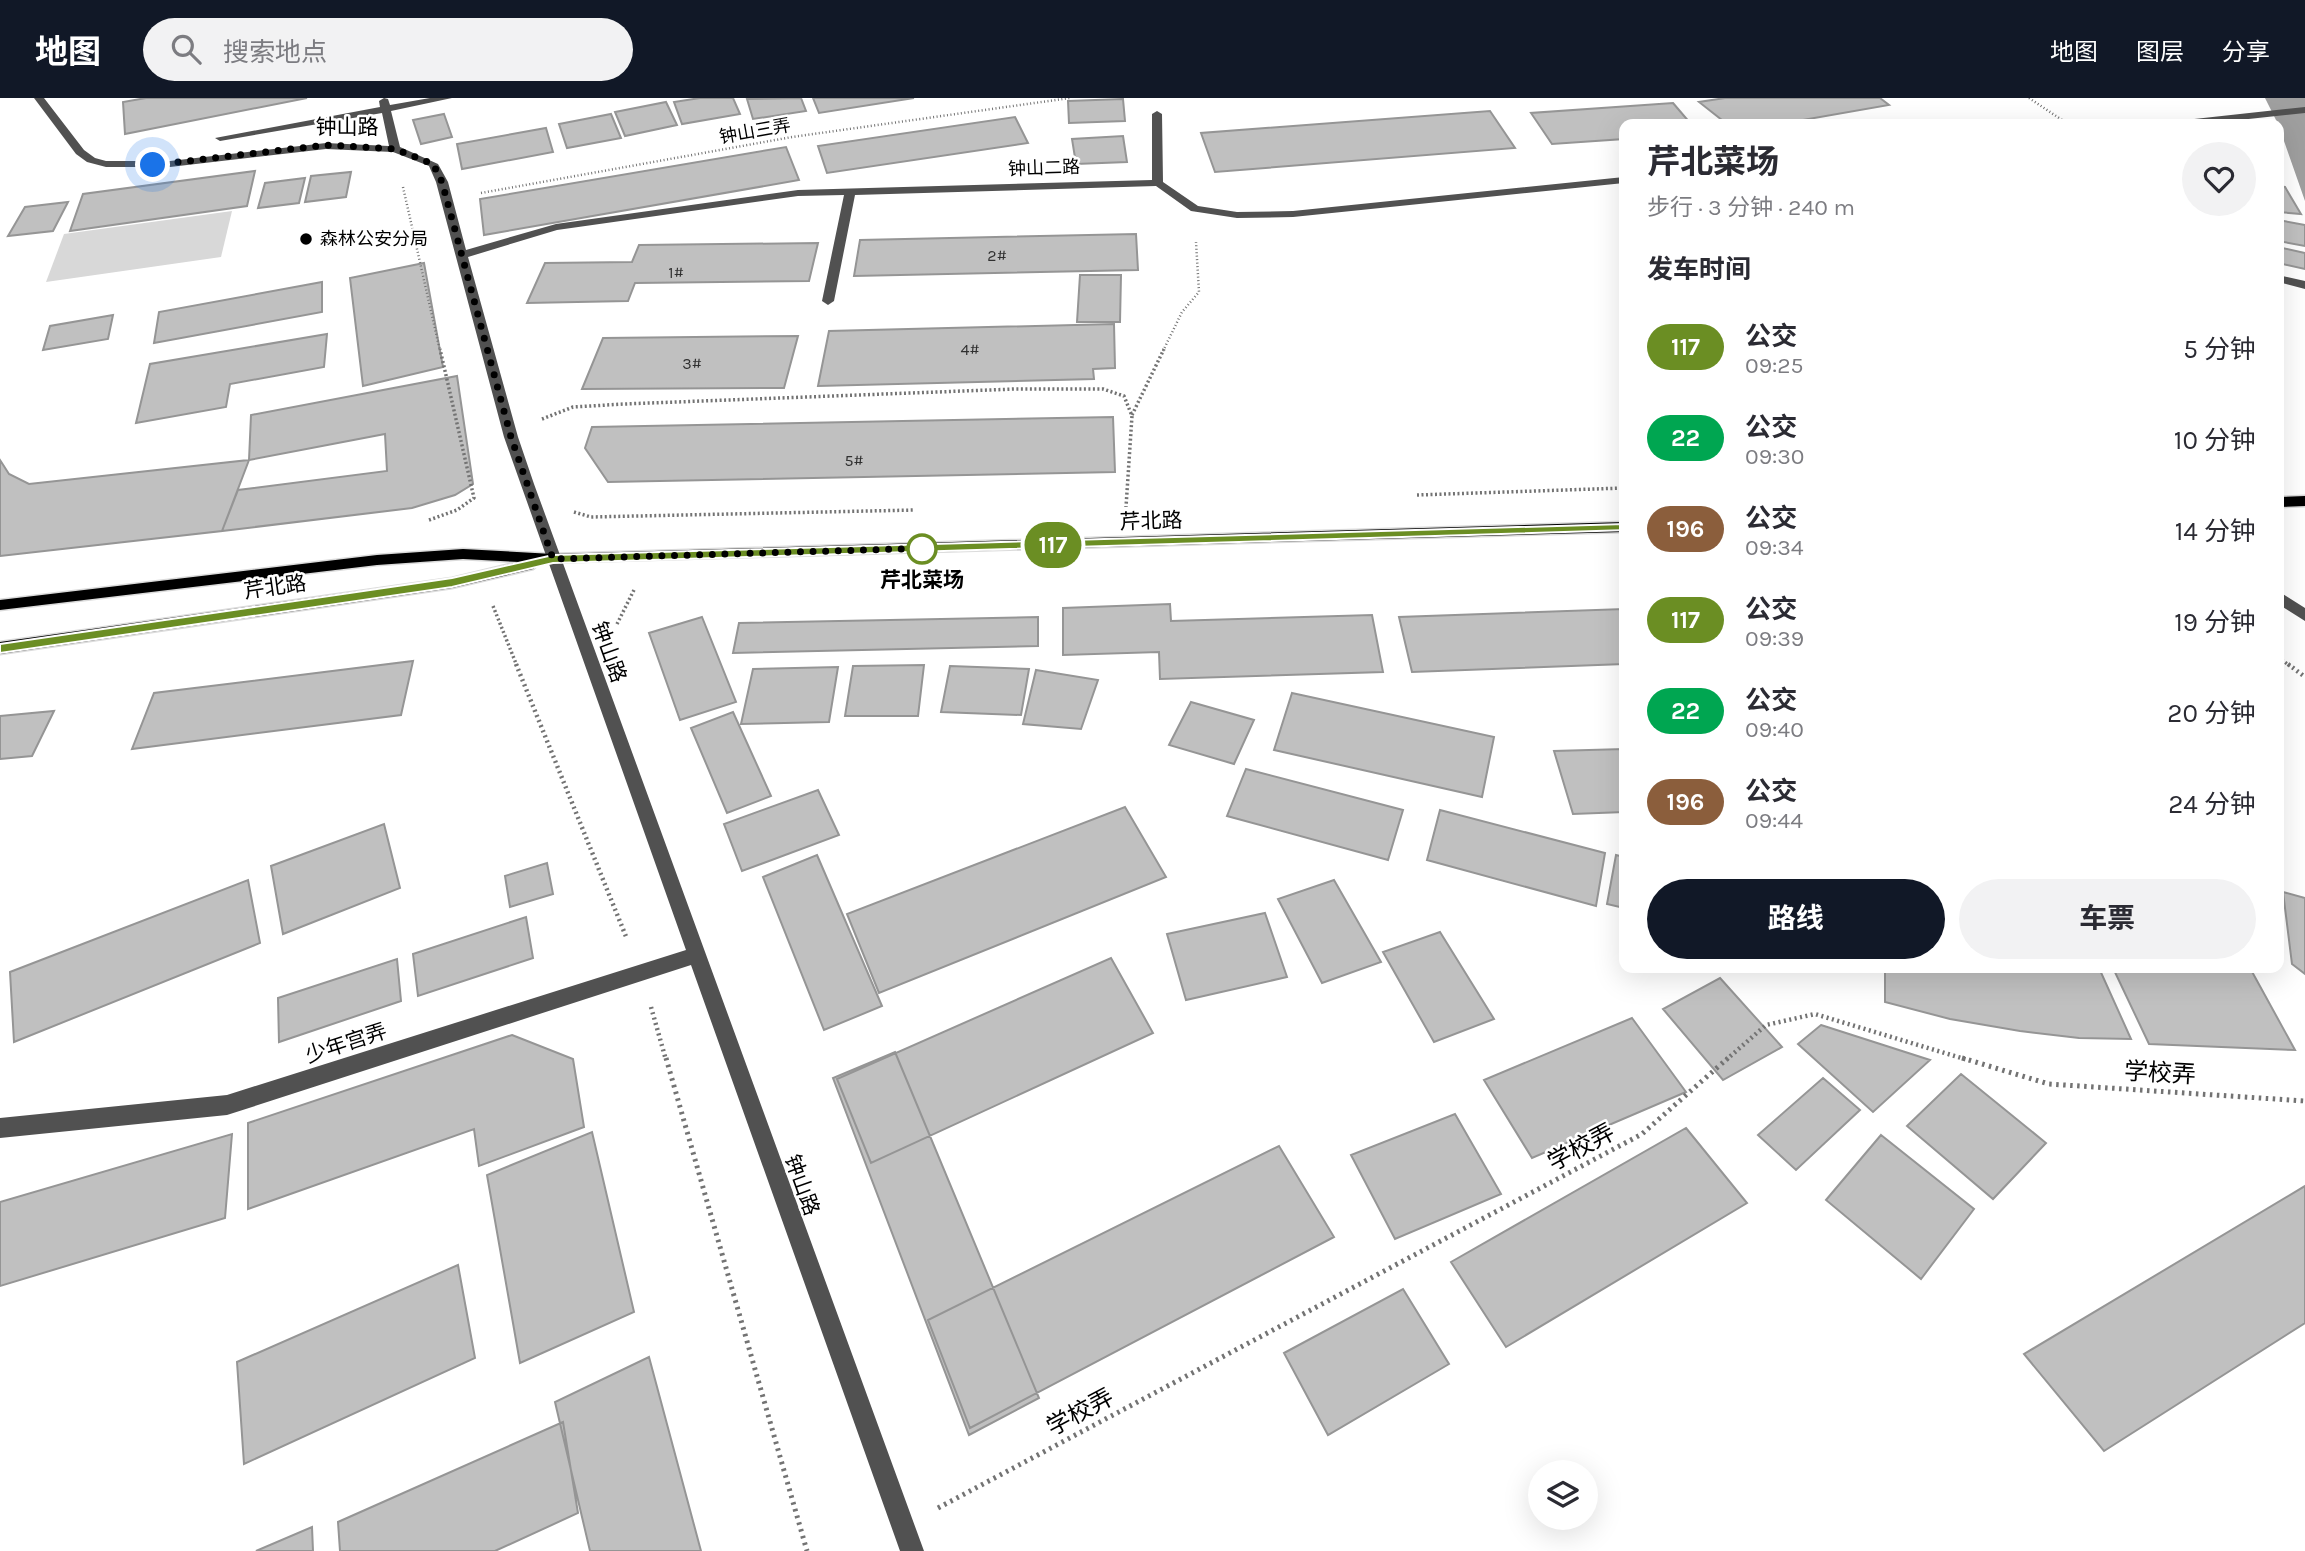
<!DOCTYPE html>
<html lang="zh">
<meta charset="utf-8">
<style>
:root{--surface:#fff;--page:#f2f2f3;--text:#2b2b33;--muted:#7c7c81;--accent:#111827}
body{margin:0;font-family:Karla,"Noto Sans SC",sans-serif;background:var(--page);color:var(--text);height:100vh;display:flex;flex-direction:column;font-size:26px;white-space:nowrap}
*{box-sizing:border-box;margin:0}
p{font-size:23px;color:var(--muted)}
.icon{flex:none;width:38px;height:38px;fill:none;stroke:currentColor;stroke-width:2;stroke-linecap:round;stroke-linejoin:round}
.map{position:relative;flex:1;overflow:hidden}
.panel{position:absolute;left:1619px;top:21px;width:665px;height:854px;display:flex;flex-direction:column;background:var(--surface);border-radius:14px;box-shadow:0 7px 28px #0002}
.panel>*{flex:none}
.badge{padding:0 14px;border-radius:23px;font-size:24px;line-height:46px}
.buttons{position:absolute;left:1528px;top:1362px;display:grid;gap:14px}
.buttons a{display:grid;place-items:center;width:70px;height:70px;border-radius:50%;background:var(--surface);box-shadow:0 7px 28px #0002;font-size:35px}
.you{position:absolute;width:35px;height:35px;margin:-18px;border:5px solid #fff;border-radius:50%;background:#1a73e8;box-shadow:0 0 0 10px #1a73e833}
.map>.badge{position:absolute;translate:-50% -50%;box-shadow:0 0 0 4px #fff}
h2{padding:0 28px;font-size:26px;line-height:63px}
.round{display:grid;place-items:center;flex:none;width:74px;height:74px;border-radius:37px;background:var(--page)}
.overview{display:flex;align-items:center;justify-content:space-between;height:119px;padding:0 28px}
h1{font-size:33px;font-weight:700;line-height:52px}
.button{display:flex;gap:14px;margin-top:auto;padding:14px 28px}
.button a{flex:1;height:80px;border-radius:42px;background:var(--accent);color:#fff;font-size:28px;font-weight:700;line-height:80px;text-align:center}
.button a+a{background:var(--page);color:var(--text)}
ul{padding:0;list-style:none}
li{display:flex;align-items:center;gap:21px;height:91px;padding:0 28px}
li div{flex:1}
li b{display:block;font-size:26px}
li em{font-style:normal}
li .badge{min-width:77px;font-weight:700;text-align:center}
header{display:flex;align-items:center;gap:42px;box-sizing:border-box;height:98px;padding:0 35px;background:var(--accent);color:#fff}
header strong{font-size:33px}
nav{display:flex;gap:38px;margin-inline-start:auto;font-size:24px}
.search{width:490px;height:63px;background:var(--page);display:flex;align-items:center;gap:18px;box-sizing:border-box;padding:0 24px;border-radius:38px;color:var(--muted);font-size:26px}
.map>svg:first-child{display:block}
.green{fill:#d8d8d8}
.water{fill:#9f9f9f}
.building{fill:#c0c0c0;stroke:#959595;stroke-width:2}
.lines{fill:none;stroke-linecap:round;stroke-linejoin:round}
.major-casing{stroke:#dbdbdb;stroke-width:3}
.path-far3{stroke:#737373;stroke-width:2.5;stroke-dasharray:1 2.5;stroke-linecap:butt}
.path-far2{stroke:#737373;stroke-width:3.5;stroke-dasharray:2 2.5;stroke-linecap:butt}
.path-far1{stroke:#737373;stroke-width:4.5;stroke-dasharray:2 3.5;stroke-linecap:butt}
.path{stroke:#737373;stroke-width:5;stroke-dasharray:2.5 4.5;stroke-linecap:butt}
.minor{fill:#515151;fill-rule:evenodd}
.major{fill:#000;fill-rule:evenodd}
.line{fill:#6b8e23;stroke:#fff;stroke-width:2}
.walk{stroke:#000;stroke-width:7;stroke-dasharray:0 12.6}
.poi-dot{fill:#000;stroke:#fff;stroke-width:2.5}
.stop-dot{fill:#fff;stroke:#6b8e23;stroke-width:3.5}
.labels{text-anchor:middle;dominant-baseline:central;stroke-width:5;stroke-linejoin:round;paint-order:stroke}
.far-number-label{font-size:16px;fill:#303030}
.far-street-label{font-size:18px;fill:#000;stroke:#fff}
.far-poi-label{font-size:18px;fill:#000;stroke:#fff;text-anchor:start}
.street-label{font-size:21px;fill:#000;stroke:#fff}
.stop-label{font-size:21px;font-weight:bold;fill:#000;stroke:#fff}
.near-street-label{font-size:24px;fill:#000;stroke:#fff}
</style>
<header>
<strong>地图</strong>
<div class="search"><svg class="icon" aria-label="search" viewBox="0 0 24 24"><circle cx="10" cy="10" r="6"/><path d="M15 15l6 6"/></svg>搜索地点</div>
<nav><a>地图</a><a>图层</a><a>分享</a></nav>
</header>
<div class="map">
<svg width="2305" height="1453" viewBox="0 0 2305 1453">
<rect width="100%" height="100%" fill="#fff"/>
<path class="green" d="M 232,113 L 221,159 L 46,184 L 64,136 Z"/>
<path class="water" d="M 2265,0 L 2305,0 L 2305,103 L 2278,26 Z"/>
<path class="building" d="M 146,0 L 307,0 L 125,36 L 123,4 Z
M 700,0 L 733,0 L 740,16 L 682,26 L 674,4 Z
M 801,0 L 806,13 L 753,21 L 747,1 Z
M 813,0 L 914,0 L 819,15 Z
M 1725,0 L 1880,0 L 1889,7 L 1780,26 L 1727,26 L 1699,4 Z
M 1123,1 L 1125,23 L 1069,25 L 1068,3 Z
M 666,4 L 677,27 L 625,38 L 615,14 Z
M 1673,5 L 1691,26 L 1624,26 L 1624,41 L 1552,46 L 1531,15 Z
M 1490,13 L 1515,50 L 1215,74 L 1201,35 Z
M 444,16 L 452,39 L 421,46 L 413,22 Z
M 611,16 L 621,40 L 567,50 L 559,26 Z
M 1015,19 L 1028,45 L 827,75 L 818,48 Z
M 546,30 L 553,54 L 462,71 L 457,46 Z
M 1123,38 L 1127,64 L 1076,66 L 1072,41 Z
M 786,49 L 799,82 L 484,137 L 480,101 Z
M 255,73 L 247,108 L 70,133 L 83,96 Z
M 351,74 L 346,99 L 305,104 L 311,78 Z
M 305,80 L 299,105 L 258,110 L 265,85 Z
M 2278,88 L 2285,89 L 2301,116 L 2278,114 Z
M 68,104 L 53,133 L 8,138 L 25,109 Z
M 2278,122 L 2305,127 L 2305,148 L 2278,143 Z
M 1136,136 L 1138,172 L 854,178 L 860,142 Z
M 818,145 L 809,183 L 635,185 L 628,203 L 527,205 L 545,165 L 632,164 L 639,147 Z
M 2278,149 L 2305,155 L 2305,171 L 2278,165 Z
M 424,165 L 443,269 L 363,288 L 350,180 Z
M 1080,177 L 1121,177 L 1120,224 L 1077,224 Z
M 322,184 L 322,214 L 154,245 L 159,214 Z
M 113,217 L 108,241 L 43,252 L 50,228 Z
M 1114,226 L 1115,270 L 1093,271 L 1094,281 L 818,288 L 829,233 Z
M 327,236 L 324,269 L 230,286 L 226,309 L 136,325 L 150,266 Z
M 798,238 L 784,290 L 582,291 L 603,240 Z
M 457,278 L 473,386 L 455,397 L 412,410 L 222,433 L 238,392 L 387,373 L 385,336 L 249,362 L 251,317 Z
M 1113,319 L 1115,374 L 608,384 L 585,350 L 592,329 Z
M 0,362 L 9,376 L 29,386 L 249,362 L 222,433 L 0,458 Z
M 1170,506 L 1171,523 L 1372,517 L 1383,574 L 1160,581 L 1159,554 L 1063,557 L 1063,510 Z
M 1624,511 L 1624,566 L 1412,574 L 1399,519 Z
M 702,519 L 736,604 L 680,622 L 649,535 Z
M 1038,519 L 1038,548 L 733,555 L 739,525 Z
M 413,563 L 401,617 L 132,651 L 154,595 Z
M 924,567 L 918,618 L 845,618 L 853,568 Z
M 950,568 L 1029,571 L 1021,617 L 941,614 Z
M 838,569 L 829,624 L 741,626 L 753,571 Z
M 1036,572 L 1098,582 L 1081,631 L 1023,626 Z
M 1292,595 L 1494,639 L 1482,699 L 1274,652 Z
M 1191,604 L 1254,622 L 1234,666 L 1169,647 Z
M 54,613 L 32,658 L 0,661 L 0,618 Z
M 733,614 L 771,698 L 727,715 L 691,630 Z
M 1624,651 L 1624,714 L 1573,716 L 1554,653 Z
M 1246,671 L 1403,712 L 1388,762 L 1227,718 Z
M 818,692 L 839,737 L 742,773 L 724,726 Z
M 1125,709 L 1166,779 L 879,895 L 847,816 Z
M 1440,712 L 1605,755 L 1596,808 L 1427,762 Z
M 384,726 L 400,790 L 283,836 L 271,768 Z
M 817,757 L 882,908 L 824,932 L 763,779 Z
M 1616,757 L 1624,759 L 1624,810 L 1607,806 Z
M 547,765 L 553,796 L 510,809 L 505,778 Z
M 248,782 L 260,845 L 14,944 L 10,874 Z
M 1334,782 L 1381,864 L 1322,885 L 1278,801 Z
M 2283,794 L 2305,800 L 2305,876 L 2292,866 Z
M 1265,815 L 1287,879 L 1186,902 L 1167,836 Z
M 526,819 L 533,860 L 418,898 L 413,856 Z
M 1440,834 L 1494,921 L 1434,944 L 1383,854 Z
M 1111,860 L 1153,935 L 871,1065 L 837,981 Z
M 397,861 L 401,903 L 279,944 L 278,900 Z
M 1885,870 L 2099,870 L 2131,941 L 2079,940 L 2020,933 L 1950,921 L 1885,904 Z
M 2113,870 L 2250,870 L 2295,952 L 2149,946 Z
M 1720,880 L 1782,949 L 1723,982 L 1663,911 Z
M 1632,920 L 1686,994 L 1532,1060 L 1484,982 Z
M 1821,927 L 1930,962 L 1873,1014 L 1798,946 Z
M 512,937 L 573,961 L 584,1029 L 479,1068 L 474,1031 L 248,1111 L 248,1025 Z
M 895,954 L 1039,1300 L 969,1337 L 833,980 Z
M 1961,976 L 2046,1045 L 1993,1101 L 1907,1028 Z
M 1823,980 L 1860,1012 L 1796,1072 L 1758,1037 Z
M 1455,1016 L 1501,1096 L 1395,1141 L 1351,1057 Z
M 1686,1030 L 1747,1105 L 1506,1249 L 1451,1164 Z
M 592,1034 L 634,1214 L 520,1265 L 487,1077 Z
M 232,1036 L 225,1120 L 0,1188 L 0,1104 Z
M 1881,1037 L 1974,1111 L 1921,1181 L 1826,1102 Z
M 1279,1048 L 1334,1139 L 970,1330 L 928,1222 Z
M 2305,1088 L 2305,1225 L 2104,1353 L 2024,1256 Z
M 458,1167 L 475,1260 L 244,1366 L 237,1264 Z
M 1403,1191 L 1449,1266 L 1328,1337 L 1284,1255 Z
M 649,1259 L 701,1453 L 590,1453 L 555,1304 Z
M 563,1324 L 578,1415 L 495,1453 L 340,1453 L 338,1424 Z
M 312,1429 L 313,1453 L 256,1453 Z"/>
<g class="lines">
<defs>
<path id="major" d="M 2305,398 L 2305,408 L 2278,409 L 2278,399 Z
M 1624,424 L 1624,434 L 540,465 L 533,471 L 452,490 L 0,556 L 0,544 L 452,480 L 519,464 L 463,461 L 377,467 L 0,512 L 0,502 L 377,457 L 463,451 L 553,456 Z"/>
</defs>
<use href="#major" class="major-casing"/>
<path class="path-far3" d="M 2029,0 L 2068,26
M 403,89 L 440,253
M 481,95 L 792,39 L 1070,0
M 1163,253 L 1182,214 L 1199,194 L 1196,144"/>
<path class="path-far2" d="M 1132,317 L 1164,251
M 542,321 L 573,309 L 624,306 L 1015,291 L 1103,291 L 1124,298 L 1132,318 L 1126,409
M 1417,397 L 1624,390
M 574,414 L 591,419 L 915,412
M 429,422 L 457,412 L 474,400 L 440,251
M 493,508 L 517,568
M 617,526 L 635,490
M 2278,559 L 2290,568"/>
<path class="path-far1" d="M 516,566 L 627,841
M 2288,566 L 2305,579
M 651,909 L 666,962
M 1726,962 L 1766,927 L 1815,916 L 1968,962"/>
<path class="path" d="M 666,960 L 807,1453
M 1962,960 L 2049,986 L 2305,1003
M 938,1410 L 1642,1036 L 1728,960"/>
<path class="minor" d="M 34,0 L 44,0 L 84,52 L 95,60 L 106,63 L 170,63 L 326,45 L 389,48 L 382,15 L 220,43 L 215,40 L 380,9 L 379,3 L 384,0 L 388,1 L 390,7 L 430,0 L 452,0 L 391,13 L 400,49 L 438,66 L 448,84 L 466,152 L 556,126 L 798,92 L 1152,82 L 1152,16 L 1157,13 L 1162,16 L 1163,84 L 1198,108 L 1237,114 L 1293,113 L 1624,79 L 1624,85 L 1293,119 L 1237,120 L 1191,113 L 1156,88 L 855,97 L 834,203 L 828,207 L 822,203 L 844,97 L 798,98 L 557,132 L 468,159 L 518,339 L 534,386 L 924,1453 L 900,1453 L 691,867 L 227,1017 L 0,1040 L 0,1020 L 227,997 L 686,852 L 504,339 L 436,84 L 429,68 L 393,54 L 326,51 L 170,69 L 106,69 L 87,64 L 76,56 Z
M 2305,9 L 2305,15 L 2202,26 L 2171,26 L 2176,23 Z
M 2278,177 L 2305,183 L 2305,191 L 2278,184 Z
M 2278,493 L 2305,510 L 2305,523 L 2278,506 Z"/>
<use href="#major" class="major"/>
</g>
<path class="line" d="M 1624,426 L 1628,427 L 1628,432 L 553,465 L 452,489 L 0,555 L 0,546 L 452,480 L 553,457 Z"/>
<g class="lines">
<path class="walk" d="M 153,67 L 326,47 L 395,51 L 433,66 L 442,84 L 511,339 L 553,461 L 934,450 L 922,451"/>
</g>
<circle class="poi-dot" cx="306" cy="141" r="7"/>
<circle class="stop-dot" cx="922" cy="451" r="14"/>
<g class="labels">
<g class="far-number-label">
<text x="997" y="157">2#</text>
<text x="676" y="174">1#</text>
<text x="970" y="251">4#</text>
<text x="692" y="265">3#</text>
<text x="854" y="362">5#</text>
</g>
<g class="far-street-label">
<text transform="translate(755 33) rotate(-10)">钟山三弄</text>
<text transform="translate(1044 70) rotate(-2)">钟山二路</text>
</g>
<g class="far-poi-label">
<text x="320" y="141">森林公安分局</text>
</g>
<g class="street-label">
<text x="347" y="29">钟山路</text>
<text transform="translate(1151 423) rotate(-2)">芹北路</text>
<text transform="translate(275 489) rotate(-8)">芹北路</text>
<text transform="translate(609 554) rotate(70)">钟山路</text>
<text transform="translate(346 945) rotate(-18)">少年宫弄</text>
<text transform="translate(802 1087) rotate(70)">钟山路</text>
</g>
<g class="stop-label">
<text x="922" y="482">芹北菜场</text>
</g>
<g class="near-street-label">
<text transform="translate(2160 975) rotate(3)">学校弄</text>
<text transform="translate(1581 1049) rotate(-28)">学校弄</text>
<text transform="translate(1080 1314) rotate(-28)">学校弄</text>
</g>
</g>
</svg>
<div class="buttons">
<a><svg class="icon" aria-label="layers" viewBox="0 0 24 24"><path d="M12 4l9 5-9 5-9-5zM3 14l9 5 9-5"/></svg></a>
</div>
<div class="you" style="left:153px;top:67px"></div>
<b class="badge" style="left:1053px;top:447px;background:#6b8e23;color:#fff">117</b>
<section class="panel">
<div class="overview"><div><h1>芹北菜场</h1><p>步行 · 3 分钟 · 240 m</p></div><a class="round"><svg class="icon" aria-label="heart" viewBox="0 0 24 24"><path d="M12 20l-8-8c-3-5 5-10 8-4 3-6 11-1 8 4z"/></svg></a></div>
<h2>发车时间</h2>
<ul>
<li><span class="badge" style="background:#6b8e23;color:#fff">117</span><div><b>公交</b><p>09:25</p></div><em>5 分钟</em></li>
<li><span class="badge" style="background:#00a651;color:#fff">22</span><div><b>公交</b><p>09:30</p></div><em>10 分钟</em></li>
<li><span class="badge" style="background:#8b5e3c;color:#fff">196</span><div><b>公交</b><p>09:34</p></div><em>14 分钟</em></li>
<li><span class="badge" style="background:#6b8e23;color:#fff">117</span><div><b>公交</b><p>09:39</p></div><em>19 分钟</em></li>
<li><span class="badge" style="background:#00a651;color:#fff">22</span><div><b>公交</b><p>09:40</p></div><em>20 分钟</em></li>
<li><span class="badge" style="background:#8b5e3c;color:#fff">196</span><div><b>公交</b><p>09:44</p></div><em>24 分钟</em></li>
</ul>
<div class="button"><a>路线</a><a>车票</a></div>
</section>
</div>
